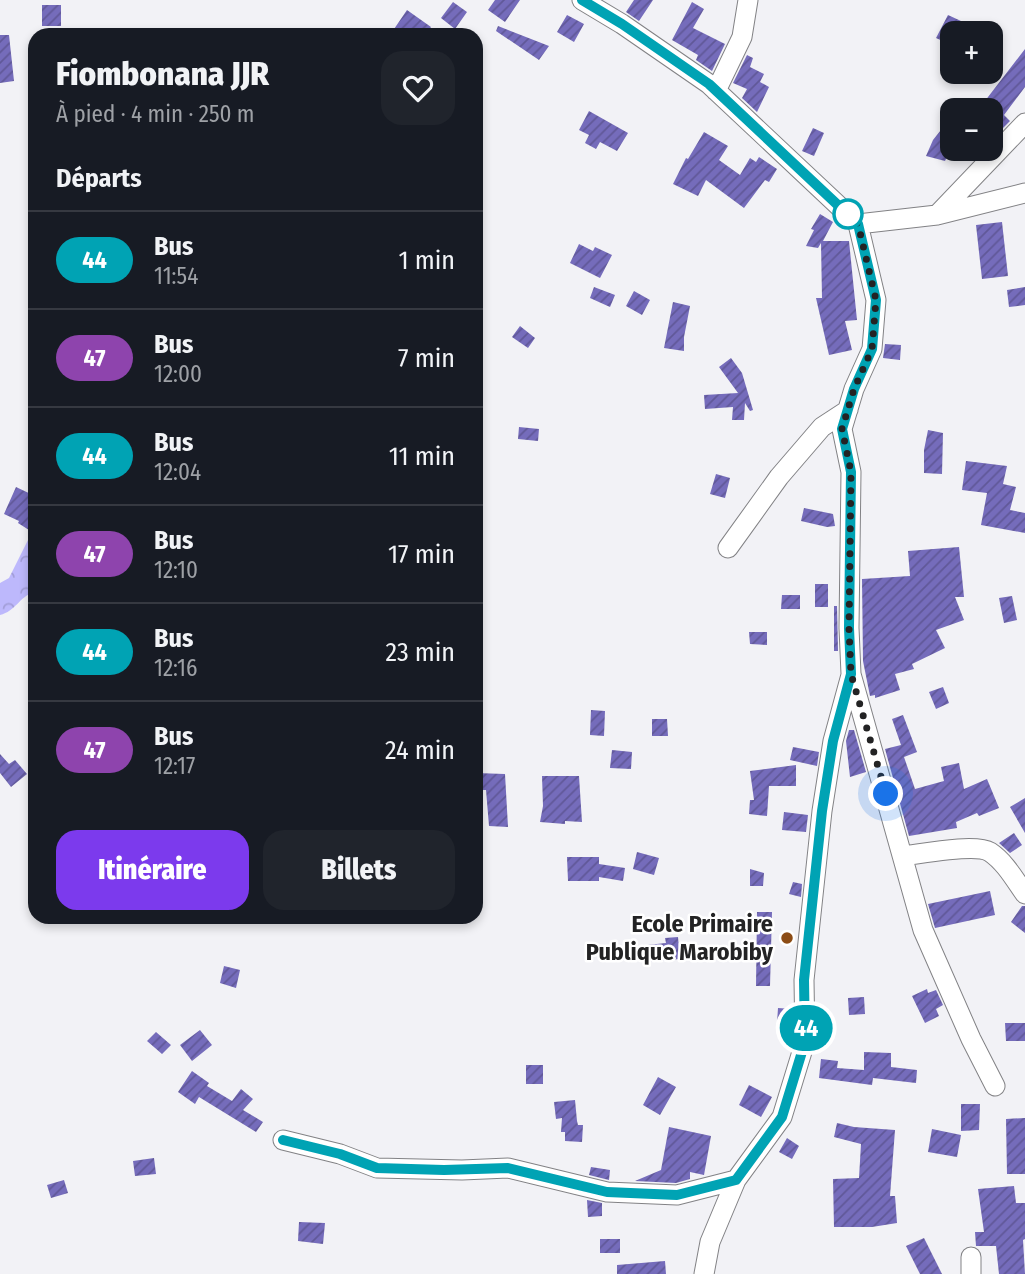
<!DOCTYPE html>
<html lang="fr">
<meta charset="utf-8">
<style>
:root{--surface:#171b24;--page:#20242c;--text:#f1f3f6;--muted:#9ea1a6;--line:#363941;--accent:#7c3aed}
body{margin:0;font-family:"Fira Sans Condensed",sans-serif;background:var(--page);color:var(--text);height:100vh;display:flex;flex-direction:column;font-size:26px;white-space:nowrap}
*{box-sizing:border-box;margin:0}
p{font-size:23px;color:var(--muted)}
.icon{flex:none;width:38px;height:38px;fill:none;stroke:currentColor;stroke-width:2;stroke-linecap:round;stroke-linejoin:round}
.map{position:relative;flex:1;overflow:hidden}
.side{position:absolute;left:28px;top:28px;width:455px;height:896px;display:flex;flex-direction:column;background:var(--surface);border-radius:21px;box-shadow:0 4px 10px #0003}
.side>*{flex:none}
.badge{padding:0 14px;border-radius:23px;font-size:24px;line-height:46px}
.tools{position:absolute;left:940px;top:21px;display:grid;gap:14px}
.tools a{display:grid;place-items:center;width:63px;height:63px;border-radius:14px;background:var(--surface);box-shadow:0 4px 10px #0003;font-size:35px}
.you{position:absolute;width:35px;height:35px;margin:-18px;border:5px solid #fff;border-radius:50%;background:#1a73e8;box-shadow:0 0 0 10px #1a73e833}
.map>.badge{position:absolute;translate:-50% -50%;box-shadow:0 0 0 4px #fff}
h2{padding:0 28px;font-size:26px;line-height:63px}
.round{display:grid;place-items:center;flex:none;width:74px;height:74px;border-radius:21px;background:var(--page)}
.head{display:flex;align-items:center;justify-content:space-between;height:119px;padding:0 28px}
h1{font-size:33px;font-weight:800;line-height:52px}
.cta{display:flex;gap:14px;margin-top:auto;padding:14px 28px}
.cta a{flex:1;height:80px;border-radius:21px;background:var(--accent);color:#fff;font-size:28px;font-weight:800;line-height:80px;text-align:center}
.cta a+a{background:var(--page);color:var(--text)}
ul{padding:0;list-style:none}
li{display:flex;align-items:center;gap:21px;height:98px;padding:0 28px;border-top:2px solid var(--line)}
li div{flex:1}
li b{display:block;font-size:26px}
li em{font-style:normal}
li .badge{min-width:77px;font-weight:700;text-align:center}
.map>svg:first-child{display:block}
.forest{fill:url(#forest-crowns)}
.building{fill:url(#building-hatch)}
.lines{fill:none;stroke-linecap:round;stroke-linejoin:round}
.minor-casing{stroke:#828285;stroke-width:21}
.minor{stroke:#fff;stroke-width:19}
.line-casing{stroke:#fff;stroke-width:16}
.line{stroke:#00a3b4;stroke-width:10}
.walk{stroke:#232324;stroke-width:7;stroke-dasharray:0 12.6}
.stop-dot{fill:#fff;stroke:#00a3b4;stroke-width:3.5}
.poi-dot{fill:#8c4c15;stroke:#fff;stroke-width:2.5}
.labels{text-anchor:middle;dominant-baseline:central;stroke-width:5;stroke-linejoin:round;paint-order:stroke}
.poi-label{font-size:24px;font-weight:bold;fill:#232324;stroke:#fff;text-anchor:end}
</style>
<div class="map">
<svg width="1025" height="1274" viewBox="0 0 1025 1274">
<defs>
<pattern id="forest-crowns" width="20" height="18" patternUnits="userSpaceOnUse" patternTransform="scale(1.75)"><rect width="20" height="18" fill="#bdb8fc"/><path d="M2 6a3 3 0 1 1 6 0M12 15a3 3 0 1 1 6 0" fill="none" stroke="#a29ed8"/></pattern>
<pattern id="building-hatch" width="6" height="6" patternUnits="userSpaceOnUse" patternTransform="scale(1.75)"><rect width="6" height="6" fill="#756cbb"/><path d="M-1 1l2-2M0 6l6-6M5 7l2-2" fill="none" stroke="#605898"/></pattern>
</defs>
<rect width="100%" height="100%" fill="#f2f2f6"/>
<path class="forest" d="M 35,526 L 35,591 C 18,598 16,611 0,615 L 0,583 L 9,578 Z"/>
<path class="building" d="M 495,0 L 520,0 L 505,22 L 488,10 Z
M 634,0 L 653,0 L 639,21 L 626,12 Z
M 453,2 L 467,12 L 455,29 L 441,18 Z
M 692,2 L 704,9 L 693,28 L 725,44 L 712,71 L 696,60 L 698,55 L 672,40 Z
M 42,5 L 61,5 L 61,26 L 42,26 Z
M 407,10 L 431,27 L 426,35 L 390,35 Z
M 567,15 L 584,24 L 574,42 L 557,32 Z
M 948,15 L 961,21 L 955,33 L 952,33 L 949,44 L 936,38 Z
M 498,26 L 549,46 L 539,60 L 496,31 Z
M 0,35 L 9,35 L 14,81 L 0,83 Z
M 1025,49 L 1025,87 L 1004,115 L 1010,121 L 990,141 L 990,110 L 978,110 Z
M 747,55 L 753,58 L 750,67 L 764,74 L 760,82 L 769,87 L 757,112 L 742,98 L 747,89 L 733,83 Z
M 589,111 L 628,133 L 617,151 L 600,142 L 596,149 L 585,143 L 589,135 L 579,130 Z
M 952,116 L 952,146 L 945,161 L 926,156 L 933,140 Z
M 813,128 L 824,133 L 814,156 L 802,151 Z
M 704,132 L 728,146 L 719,160 L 740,175 L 750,158 L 756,162 L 759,157 L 777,169 L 769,182 L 765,180 L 744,208 L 706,180 L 698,196 L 673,184 L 686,158 L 688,159 Z
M 820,214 L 833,222 L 823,241 L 849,241 L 857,320 L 845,321 L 852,350 L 829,355 L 816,298 L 822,298 L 821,243 L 818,248 L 806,246 L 814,230 L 811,229 Z
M 1002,222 L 1008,276 L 982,279 L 976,225 Z
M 579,244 L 593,251 L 595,247 L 612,255 L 600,278 L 570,263 Z
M 594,287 L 615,295 L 610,307 L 590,298 Z
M 1025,287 L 1025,305 L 1009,307 L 1007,290 Z
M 634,291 L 650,300 L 642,315 L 626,306 Z
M 673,302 L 690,306 L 684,337 L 684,351 L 664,348 Z
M 520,326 L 535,338 L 528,348 L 512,337 Z
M 885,344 L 901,345 L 900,360 L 883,358 Z
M 731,358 L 742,373 L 753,410 L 750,411 L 745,403 L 744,420 L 732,420 L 733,407 L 705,409 L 704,395 L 738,393 L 719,367 Z
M 519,427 L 539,429 L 538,441 L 518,439 Z
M 928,430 L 943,433 L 942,474 L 924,473 L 924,450 Z
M 966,461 L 1007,466 L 1003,484 L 1016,487 L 1010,510 L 1025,513 L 1025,533 L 981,525 L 987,493 L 962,490 Z
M 716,474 L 730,478 L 725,498 L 710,494 Z
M 16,487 L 35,496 L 35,520 L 29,530 L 18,523 L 19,521 L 4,514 Z
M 804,508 L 833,514 L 835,526 L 827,527 L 801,521 Z
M 959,547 L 964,597 L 955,597 L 964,620 L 936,630 L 945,648 L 912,664 L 914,669 L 895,674 L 900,690 L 875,698 L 875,695 L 870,696 L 863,661 L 862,579 L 910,576 L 908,551 Z
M 815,584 L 828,584 L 828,607 L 815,607 Z
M 782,595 L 800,595 L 800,609 L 781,609 Z
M 1012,596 L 1017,620 L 1004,623 L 999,598 Z
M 834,606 L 837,606 L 838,651 L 834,651 Z
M 749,632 L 767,632 L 767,645 L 750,644 Z
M 943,687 L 949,703 L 936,709 L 929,692 Z
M 591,710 L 605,711 L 604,736 L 590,735 Z
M 903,715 L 917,752 L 904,757 L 915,789 L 944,781 L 941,767 L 959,763 L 964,789 L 987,779 L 999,808 L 979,816 L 977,813 L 956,822 L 957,828 L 909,836 L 885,749 L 901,745 L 892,719 Z
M 652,719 L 667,719 L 668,736 L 652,736 Z
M 849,730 L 854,730 L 866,772 L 850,777 L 846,741 Z
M 793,747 L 819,752 L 817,766 L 790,760 Z
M 612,750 L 632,752 L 631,769 L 610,768 Z
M 0,754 L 9,764 L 15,760 L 27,774 L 11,787 L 0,773 Z
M 796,765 L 796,786 L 769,786 L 767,816 L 749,814 L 750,800 L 754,800 L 750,771 Z
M 476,773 L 505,774 L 508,827 L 489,826 L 486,790 L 476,790 Z
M 542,776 L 579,776 L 582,822 L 565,821 L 565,824 L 540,822 L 543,806 Z
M 1025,798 L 1025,833 L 1010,807 Z
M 784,812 L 808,815 L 806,832 L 782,830 Z
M 1014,833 L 1022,845 L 1010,853 L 999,843 Z
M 637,852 L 659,858 L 654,875 L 633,869 Z
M 567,857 L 599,857 L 599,864 L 625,868 L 623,881 L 599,877 L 599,881 L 568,881 Z
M 750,869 L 764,873 L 763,886 L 750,886 Z
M 793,882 L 802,884 L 801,897 L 789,894 Z
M 990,891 L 995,915 L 935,928 L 928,904 Z
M 1022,906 L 1025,906 L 1025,933 L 1011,922 Z
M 757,912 L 772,912 L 770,986 L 756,986 Z
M 678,937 L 680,959 L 649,962 L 647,945 L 666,943 L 665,938 Z
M 224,966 L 240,970 L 236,988 L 220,983 Z
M 927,989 L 928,993 L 936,990 L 943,1005 L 936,1009 L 939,1016 L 925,1023 L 912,996 Z
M 864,997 L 865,1014 L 849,1015 L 848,998 Z
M 778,1008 L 792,1009 L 792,1024 L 777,1023 Z
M 1005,1023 L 1025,1023 L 1025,1041 L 1006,1041 Z
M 200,1030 L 212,1045 L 192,1061 L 180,1045 Z
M 156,1032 L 171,1045 L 162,1054 L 147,1041 Z
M 864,1052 L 891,1053 L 891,1067 L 917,1070 L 916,1083 L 873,1078 L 872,1085 L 819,1078 L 821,1059 L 838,1061 L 837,1068 L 864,1070 Z
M 526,1065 L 543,1065 L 543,1084 L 526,1084 Z
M 192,1071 L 209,1083 L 207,1086 L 232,1101 L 241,1089 L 253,1099 L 243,1110 L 263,1122 L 256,1132 L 199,1097 L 195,1104 L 178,1092 Z
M 658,1077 L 676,1087 L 660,1115 L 643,1105 Z
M 749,1085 L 772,1097 L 761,1117 L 739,1105 Z
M 575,1100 L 577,1121 L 578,1125 L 583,1125 L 582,1142 L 565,1141 L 565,1132 L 561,1132 L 562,1118 L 556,1119 L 554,1102 Z
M 961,1104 L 980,1104 L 979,1130 L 961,1131 Z
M 1025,1118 L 1025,1174 L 1007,1174 L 1006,1119 Z
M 837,1123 L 854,1127 L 895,1130 L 890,1196 L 895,1196 L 897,1223 L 872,1227 L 834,1227 L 833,1179 L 859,1178 L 861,1144 L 834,1137 Z
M 669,1127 L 711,1136 L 704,1175 L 690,1172 L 690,1179 L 676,1183 L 635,1181 L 661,1170 Z
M 932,1129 L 961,1135 L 957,1157 L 928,1152 Z
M 787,1138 L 799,1146 L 792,1159 L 779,1152 Z
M 154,1158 L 156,1174 L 135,1176 L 133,1161 Z
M 591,1167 L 610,1170 L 609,1180 L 589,1175 Z
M 64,1180 L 68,1193 L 51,1198 L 47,1185 Z
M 1014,1186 L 1016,1203 L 1025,1203 L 1025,1239 L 1023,1240 L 1025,1274 L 999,1274 L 996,1246 L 976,1246 L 975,1232 L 984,1232 L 978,1189 Z
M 587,1200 L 602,1203 L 602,1216 L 588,1217 Z
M 299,1222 L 325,1223 L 323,1244 L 298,1241 Z
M 924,1238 L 942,1274 L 920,1274 L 906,1246 Z
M 600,1239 L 620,1239 L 620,1253 L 600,1253 Z
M 665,1261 L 666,1274 L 617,1274 L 617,1265 Z"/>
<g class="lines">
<defs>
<path id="minor" d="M 582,0 L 622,24 L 709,84 L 858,224 L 876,300 L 872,349 L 854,389 L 842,429 L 851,472 L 849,628 L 851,674 L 923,930 L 971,1039 L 995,1086
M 716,91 L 742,37 L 748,0
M 937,215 L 1025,123
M 858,224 L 937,215 L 1025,193
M 728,548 L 779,477 L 822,427 L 848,410
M 903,856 C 921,854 975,843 990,852 C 1005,862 1015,880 1025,894
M 283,1140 L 340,1154 L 377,1168 L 462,1170 L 508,1168 L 607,1192 L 677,1195 L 736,1180
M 704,1274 L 710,1242 L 736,1180 L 782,1117 L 805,1042 L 804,980 L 822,811 L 833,741 L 851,675
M 971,1274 L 971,1257"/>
</defs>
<use href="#minor" class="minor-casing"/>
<use href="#minor" class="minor"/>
</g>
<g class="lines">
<defs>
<path id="line" d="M 283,1140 L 340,1154 L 377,1168 L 444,1170 L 508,1168 L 607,1192 L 677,1195 L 736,1180 L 782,1117 L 805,1042 L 804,980 L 822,811 L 833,741 L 851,674 L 849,628 L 851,472 L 842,429 L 854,389 L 872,349 L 876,300 L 858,224 L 709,84 L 622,24 L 582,0"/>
</defs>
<use href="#line" class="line-casing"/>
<use href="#line" class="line"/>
<path class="walk" d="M 848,214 L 858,224 L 876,300 L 872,349 L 854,389 L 842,429 L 851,472 L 849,628 L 851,674 L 886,794"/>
</g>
<circle class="stop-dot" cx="848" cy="214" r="14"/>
<circle class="poi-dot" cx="787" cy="938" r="7"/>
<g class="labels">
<g class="poi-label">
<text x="773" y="924">Ecole Primaire<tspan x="773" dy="28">Publique Marobiby</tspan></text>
</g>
</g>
</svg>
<div class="tools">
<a>+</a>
<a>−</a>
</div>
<div class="you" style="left:886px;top:794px"></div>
<b class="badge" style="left:806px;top:1028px;background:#00a3b4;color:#fff">44</b>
<section class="side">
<div class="head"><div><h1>Fiombonana JJR</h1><p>À pied · 4 min · 250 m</p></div><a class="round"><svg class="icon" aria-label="heart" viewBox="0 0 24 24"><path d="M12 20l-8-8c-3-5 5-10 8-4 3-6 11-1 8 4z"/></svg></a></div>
<h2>Départs</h2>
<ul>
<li><span class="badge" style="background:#00a3b4;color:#fff">44</span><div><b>Bus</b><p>11:54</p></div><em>1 min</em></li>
<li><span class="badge" style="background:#8e44ad;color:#fff">47</span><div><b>Bus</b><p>12:00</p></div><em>7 min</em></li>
<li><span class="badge" style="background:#00a3b4;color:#fff">44</span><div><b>Bus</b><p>12:04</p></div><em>11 min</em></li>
<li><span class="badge" style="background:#8e44ad;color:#fff">47</span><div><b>Bus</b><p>12:10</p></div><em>17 min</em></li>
<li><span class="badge" style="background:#00a3b4;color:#fff">44</span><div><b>Bus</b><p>12:16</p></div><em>23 min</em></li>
<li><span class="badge" style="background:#8e44ad;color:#fff">47</span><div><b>Bus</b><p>12:17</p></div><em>24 min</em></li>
</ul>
<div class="cta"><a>Itinéraire</a><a>Billets</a></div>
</section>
</div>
